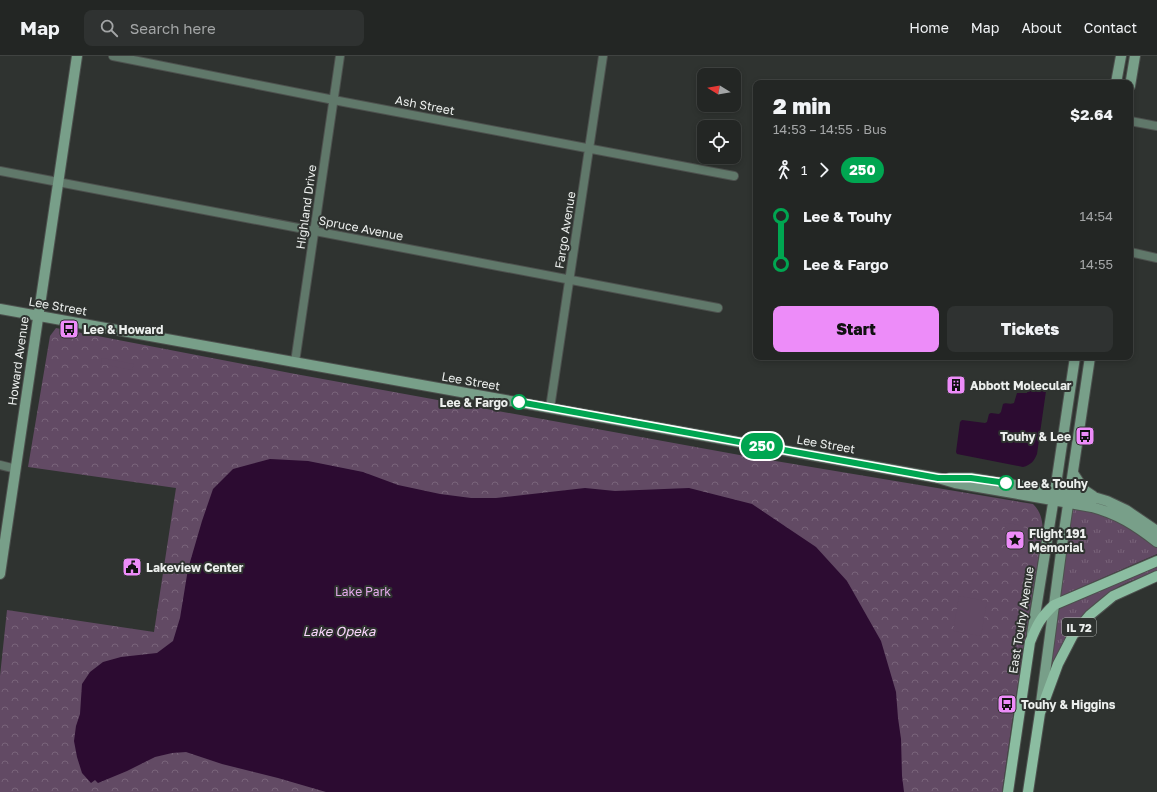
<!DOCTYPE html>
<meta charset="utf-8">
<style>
:root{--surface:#232624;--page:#2f3231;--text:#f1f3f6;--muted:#a3a5a6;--line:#404341;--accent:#ed8cf9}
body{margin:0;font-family:"Golos Text",sans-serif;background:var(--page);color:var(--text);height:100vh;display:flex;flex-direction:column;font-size:15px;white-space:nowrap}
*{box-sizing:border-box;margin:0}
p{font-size:13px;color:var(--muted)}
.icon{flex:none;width:22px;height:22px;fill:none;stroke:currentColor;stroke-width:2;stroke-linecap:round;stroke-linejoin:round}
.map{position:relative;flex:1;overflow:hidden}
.details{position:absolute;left:753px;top:24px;width:380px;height:280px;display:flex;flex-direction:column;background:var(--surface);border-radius:8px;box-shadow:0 2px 6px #0003,0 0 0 1px var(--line)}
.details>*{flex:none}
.badge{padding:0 8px;border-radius:13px;font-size:14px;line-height:26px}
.needle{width:26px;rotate:281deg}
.buttons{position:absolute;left:697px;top:12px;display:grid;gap:8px}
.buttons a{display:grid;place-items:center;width:44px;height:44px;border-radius:8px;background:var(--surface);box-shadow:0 2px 6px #0003,0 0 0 1px var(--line);font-size:20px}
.map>.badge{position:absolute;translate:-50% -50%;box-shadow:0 0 0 2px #fff}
.legs{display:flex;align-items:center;gap:6px;height:44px;padding:0 20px;font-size:13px}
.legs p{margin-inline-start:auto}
.head{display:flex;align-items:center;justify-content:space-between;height:68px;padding:0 20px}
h1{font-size:22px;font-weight:800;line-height:30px}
.action{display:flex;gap:8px;margin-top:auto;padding:8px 20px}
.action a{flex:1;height:46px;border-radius:8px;background:var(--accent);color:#111;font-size:16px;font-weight:800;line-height:46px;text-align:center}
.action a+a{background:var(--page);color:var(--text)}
ul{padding:0 20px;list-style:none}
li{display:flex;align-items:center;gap:14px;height:48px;font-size:15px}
li i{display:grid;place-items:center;width:6px;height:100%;margin:0 5px;background:currentColor}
li i::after{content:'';width:10px;height:10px;margin:-5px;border:3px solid;border-radius:50%;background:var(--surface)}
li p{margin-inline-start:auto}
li:first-child i{background:linear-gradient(#0000 50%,currentColor 0)}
li:last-child i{background:linear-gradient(currentColor 50%,#0000 0)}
header{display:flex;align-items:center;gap:24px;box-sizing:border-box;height:56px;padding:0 20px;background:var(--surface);border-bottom:1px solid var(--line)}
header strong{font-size:19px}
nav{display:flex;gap:22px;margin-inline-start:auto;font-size:14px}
.search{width:280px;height:36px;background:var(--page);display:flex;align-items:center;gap:10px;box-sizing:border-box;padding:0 14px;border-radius:8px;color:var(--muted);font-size:15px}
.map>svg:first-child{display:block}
.grass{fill:url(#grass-tufts)}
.park{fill:url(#park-crowns)}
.garden{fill:#624a64}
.water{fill:#2c0b31}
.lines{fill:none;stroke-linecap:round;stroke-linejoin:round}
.street-casing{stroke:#4d514e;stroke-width:10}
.secondary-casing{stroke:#4d514e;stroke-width:12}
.primary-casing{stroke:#4d514e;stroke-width:12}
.street{stroke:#60786a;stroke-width:8}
.secondary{stroke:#789f89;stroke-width:10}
.primary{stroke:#8bbda1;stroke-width:10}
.line-1-casing{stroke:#fff;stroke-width:9}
.line-1{stroke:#00a651;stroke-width:6}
.stop-1-dot{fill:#fff;stroke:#00a651;stroke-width:2}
.labels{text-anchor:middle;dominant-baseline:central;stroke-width:4;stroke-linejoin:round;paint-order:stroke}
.shield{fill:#2f3330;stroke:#b3b7b4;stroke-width:1}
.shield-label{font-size:11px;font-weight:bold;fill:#ecefed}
.street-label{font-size:12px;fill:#ecefed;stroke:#2f3330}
.poi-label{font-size:12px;font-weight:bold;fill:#ecefed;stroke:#2f3330;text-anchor:start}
.stop-label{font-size:12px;font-weight:bold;fill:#ecefed;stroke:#2f3330;text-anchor:end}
.park-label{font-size:12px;fill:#e3a9ea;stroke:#2f3330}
.water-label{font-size:13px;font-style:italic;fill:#fad6fd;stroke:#2f3330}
</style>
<header>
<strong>Map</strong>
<div class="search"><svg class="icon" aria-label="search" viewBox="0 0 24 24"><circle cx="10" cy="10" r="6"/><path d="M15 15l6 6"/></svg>Search here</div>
<nav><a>Home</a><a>Map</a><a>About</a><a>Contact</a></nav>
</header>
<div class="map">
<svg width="1157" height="736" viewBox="0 0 1157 736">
<defs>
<pattern id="grass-tufts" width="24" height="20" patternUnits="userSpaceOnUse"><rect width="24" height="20" fill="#624a64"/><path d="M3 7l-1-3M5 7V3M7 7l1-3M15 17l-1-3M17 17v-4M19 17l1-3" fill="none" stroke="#79647a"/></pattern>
<pattern id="park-crowns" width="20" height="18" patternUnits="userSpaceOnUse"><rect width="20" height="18" fill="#624a64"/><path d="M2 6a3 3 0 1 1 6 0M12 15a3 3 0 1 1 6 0" fill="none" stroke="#79647a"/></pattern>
</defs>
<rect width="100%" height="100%" fill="#2f3330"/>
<path class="grass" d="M 1072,452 L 1096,456 L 1126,469 L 1157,492 L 1157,498 L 1061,540 L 1059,539 Z
M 1157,509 L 1157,515 C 1145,520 1132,524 1120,530 C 1088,547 1067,578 1051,610 L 1058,552 Z"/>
<path class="park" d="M 56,272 L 290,317 L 745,400 L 1033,448 C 1041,456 1042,463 1043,474 L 1014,652 L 1002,736 L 0,736 L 0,620 L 7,554 L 154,576 L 176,432 L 28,411 L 50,280 Z"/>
<path class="garden" d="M 102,302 L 134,308 L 132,314 L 101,308 Z
M 1007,467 C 1012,468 1018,468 1023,471 C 1038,479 1037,494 1021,499 L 1015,494 L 1012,485 L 1004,470 L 1004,468 Z
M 959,540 L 987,545 L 981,580 L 953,575 Z"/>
<path class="water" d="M 1030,326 L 1042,328 L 1045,331 L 1046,335 L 1037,398 C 1034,405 1031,409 1023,411 L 957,398 L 956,396 L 960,366 L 962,364 L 985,367 L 987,366 L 989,358 L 991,357 L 999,358 L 1001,356 L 1003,348 C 1006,346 1010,349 1014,347 L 1017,337 L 1027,337 Z
M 270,403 L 308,405 L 363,416 L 398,429 L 440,438 L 471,442 L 496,442 L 585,432 L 615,435 L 689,432 L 752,448 L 816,491 L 847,525 L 881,585 L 896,636 L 898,662 L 901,683 L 902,720 L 904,736 L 326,736 L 278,722 L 222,708 L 186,696 L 172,697 L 155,701 L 127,715 L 98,727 L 95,724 L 91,727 L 82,717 L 77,701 L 74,685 L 76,670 L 80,658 L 82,628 L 90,616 L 103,606 L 121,601 L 157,597 L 173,585 L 180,562 L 188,513 L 202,465 L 213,433 L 233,413 Z"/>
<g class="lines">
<defs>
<path id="street" d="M 113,0 L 344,46 L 734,120
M 1130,65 L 1157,70
M 0,115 L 718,252
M 1130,196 L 1157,202
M 295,306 L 340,0
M 550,352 L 603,0
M 0,409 L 16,413"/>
<path id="secondary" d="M 1116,27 L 1121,0
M 1130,30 L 1135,0
M 0,253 L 938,422 L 955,427 L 1092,451 C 1118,458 1135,469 1157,486
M 1073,417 L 1084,434 L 1093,440
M 950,422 L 971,422 L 1097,442 L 1107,445 L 1126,454 L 1157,475
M 0,518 L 77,0
M 1032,578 L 1055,435 L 1075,301
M 1041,647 L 1062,489 L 1090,301"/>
<path id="primary" d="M 1008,736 L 1030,586 C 1037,569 1040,562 1054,549 L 1157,505
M 1028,736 L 1040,657 L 1058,608 L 1073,579 L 1090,559 L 1113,540 L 1157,520"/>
</defs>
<use href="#street" class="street-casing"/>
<use href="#secondary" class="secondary-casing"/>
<use href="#primary" class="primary-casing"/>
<use href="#street" class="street"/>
<use href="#secondary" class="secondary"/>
<use href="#primary" class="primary"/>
</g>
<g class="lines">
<defs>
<path id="line-1" d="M 519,346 L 938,422 L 971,422 L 1006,427"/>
</defs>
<use href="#line-1" class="line-1-casing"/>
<use href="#line-1" class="line-1"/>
</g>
<defs>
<symbol id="bus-square" viewBox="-11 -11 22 22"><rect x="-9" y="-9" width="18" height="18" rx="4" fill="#ed8cf9" stroke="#2f3330"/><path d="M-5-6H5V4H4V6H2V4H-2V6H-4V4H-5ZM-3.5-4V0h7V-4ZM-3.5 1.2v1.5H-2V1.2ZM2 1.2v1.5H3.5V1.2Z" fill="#111"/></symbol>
<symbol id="building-square" viewBox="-11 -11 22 22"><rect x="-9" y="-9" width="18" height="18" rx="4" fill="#ed8cf9" stroke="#2f3330"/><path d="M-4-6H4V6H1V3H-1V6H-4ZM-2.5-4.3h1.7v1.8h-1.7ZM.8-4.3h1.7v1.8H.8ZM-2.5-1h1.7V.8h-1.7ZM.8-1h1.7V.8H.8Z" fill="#111"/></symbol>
<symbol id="sight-square" viewBox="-11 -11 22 22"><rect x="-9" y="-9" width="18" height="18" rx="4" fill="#ed8cf9" stroke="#2f3330"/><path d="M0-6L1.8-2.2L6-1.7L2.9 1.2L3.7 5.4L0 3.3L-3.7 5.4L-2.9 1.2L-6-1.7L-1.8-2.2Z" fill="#111"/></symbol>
<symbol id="civic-square" viewBox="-11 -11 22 22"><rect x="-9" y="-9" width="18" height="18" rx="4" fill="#ed8cf9" stroke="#2f3330"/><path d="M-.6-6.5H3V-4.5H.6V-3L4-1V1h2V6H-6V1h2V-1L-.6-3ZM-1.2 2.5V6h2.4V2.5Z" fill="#111"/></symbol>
</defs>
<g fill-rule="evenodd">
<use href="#bus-square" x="58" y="262" width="22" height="22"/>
<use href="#building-square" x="945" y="318" width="22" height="22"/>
<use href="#bus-square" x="1074" y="369" width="22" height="22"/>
<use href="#sight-square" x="1004" y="473" width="22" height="22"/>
<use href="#civic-square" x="121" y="500" width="22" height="22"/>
<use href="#bus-square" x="996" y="637" width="22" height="22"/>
</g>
<g class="stop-1-dot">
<circle cx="519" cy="346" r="7"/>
<circle cx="1006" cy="427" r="7"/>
</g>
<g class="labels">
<rect class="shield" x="1062" y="562" width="34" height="18" rx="3"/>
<g class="shield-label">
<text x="1079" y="571">IL 72</text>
</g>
<g class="street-label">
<text transform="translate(425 49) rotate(11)">Ash Street</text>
<text transform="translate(306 151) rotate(-82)">Highland Drive</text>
<text transform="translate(361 172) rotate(11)">Spruce Avenue</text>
<text transform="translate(565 174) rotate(-81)">Fargo Avenue</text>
<text transform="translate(58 250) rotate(10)">Lee Street</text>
<text transform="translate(18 305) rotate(-82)">Howard Avenue</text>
<text transform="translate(471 325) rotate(10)">Lee Street</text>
<text transform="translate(826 388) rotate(10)">Lee Street</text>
<text transform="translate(1021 564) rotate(-81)">East Touhy Avenue</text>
</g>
<g class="poi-label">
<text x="83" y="273">Lee &amp; Howard</text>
<text x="970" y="329">Abbott Molecular</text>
<text x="1071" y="380" text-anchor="end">Touhy &amp; Lee</text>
<text x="1029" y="477">Flight 191<tspan x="1029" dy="14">Memorial</tspan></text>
<text x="146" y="511">Lakeview Center</text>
<text x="1021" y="648">Touhy &amp; Higgins</text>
</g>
<g class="stop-label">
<text x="508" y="346">Lee &amp; Fargo</text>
<text x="1017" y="427" text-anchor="start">Lee &amp; Touhy</text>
</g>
<g class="park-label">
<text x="363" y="535">Lake Park</text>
</g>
<g class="water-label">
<text x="339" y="575">Lake Opeka</text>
</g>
</g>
</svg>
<div class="buttons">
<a><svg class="needle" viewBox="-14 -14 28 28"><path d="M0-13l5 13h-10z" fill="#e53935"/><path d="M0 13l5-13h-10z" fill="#a3a5a6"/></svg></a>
<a><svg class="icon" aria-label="locate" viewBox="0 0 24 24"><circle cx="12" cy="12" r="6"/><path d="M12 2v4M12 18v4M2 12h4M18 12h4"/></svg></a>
</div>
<b class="badge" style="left:762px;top:390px;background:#00a651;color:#fff">250</b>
<section class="details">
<div class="head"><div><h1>2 min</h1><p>14:53 – 14:55 · Bus</p></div><b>$2.64</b></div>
<div class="legs"><svg class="icon" aria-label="walk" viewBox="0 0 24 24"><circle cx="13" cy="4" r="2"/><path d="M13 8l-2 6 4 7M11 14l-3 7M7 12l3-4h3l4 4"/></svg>1<svg class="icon" aria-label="forward" viewBox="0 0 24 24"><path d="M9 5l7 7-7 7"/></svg><b class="badge" style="background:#00a651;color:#fff">250</b></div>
<ul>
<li><i style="color:#00a651"></i><b>Lee &amp; Touhy</b><p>14:54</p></li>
<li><i style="color:#00a651"></i><b>Lee &amp; Fargo</b><p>14:55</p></li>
</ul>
<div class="action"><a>Start</a><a>Tickets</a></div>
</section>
</div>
